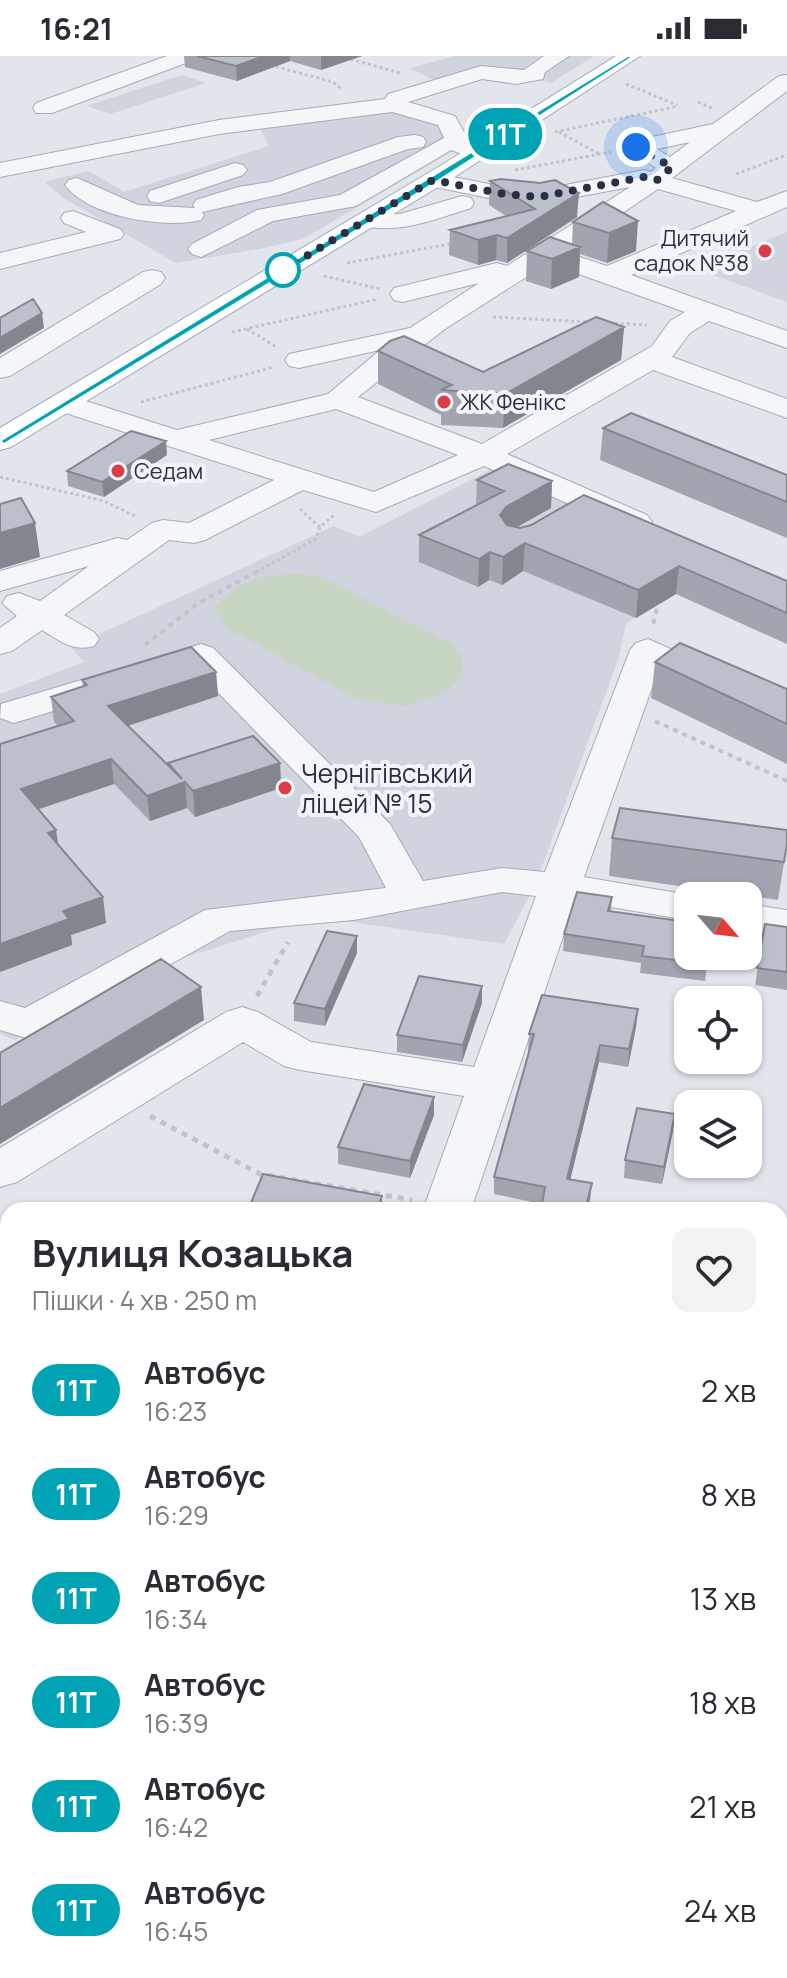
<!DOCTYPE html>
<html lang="uk">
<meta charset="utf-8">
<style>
:root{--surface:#fff;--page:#f2f2f3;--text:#2b2b33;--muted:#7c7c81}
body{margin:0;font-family:Manrope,sans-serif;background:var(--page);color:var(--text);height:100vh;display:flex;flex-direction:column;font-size:30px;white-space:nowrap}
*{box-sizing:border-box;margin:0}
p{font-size:26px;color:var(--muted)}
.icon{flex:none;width:44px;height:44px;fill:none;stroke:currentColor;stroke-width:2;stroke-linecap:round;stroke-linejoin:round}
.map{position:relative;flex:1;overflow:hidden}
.drawer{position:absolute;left:0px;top:1146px;width:788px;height:776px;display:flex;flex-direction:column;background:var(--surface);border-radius:24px 24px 0 0;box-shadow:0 2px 6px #0004}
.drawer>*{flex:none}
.badge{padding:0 16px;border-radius:26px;font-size:28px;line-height:52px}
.needle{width:52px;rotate:118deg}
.buttons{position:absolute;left:674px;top:826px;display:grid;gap:16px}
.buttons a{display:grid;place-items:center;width:88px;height:88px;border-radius:16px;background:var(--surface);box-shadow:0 2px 6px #0004;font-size:40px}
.you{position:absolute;width:40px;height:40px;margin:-20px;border:6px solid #fff;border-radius:50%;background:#1a73e8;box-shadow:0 0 0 12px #1a73e833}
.map>.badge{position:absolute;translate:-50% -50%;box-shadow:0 0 0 4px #fff}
.round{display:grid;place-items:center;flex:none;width:84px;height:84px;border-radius:16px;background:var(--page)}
.headline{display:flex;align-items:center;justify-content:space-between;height:136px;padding:0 32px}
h1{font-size:38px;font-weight:700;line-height:60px}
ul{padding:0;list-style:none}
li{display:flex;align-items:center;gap:24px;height:104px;padding:0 32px}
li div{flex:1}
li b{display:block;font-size:30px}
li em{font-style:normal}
li .badge{min-width:88px;font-weight:700;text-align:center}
.status{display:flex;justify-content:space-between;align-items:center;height:56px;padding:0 40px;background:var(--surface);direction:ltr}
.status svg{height:22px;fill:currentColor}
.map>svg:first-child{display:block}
.built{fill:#d0d4de}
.green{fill:#c6d6c2}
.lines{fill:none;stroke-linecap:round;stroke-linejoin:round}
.minor-casing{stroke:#a6abb7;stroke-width:2}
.major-casing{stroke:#a0a8b9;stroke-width:2}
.path-far3{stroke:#c0c3ca;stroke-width:3;stroke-dasharray:3 3;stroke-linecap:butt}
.path-far2{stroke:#c0c3ca;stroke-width:4;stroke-dasharray:5 5;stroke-linecap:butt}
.path-far1{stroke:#c0c3ca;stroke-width:5;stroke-dasharray:6 6;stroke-linecap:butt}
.path{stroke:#c0c3ca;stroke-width:7;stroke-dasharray:8 8;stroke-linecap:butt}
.minor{fill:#f5f6f9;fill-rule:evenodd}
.major{fill:#fff;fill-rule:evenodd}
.wall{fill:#a2a5af}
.shaded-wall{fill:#84868f}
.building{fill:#bcc0cc;stroke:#84868f;stroke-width:2}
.line{fill:#00a3b4;stroke:#fff;stroke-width:2}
.walk{stroke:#283045;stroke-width:8;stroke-dasharray:0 14.4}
.poi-dot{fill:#da3d48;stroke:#f2f4f9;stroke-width:3}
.stop-dot{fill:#fff;stroke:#00a3b4;stroke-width:4}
.labels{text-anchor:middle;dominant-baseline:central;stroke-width:8;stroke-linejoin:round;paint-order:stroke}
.far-poi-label{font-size:22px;fill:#283045;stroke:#f2f4f9;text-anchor:start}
.poi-label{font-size:26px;fill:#283045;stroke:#f2f4f9;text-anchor:start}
</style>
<div class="status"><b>16:21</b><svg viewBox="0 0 49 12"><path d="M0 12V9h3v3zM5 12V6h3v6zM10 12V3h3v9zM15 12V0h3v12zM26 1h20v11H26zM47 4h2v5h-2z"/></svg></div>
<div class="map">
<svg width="787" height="1922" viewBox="0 0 787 1922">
<rect width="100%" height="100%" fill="#e2e5ec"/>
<path class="built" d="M 455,0 L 594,0 L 551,27 L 486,11 L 440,27 L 409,12 Z
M 182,19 L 206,27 L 110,58 L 86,50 Z
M 389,54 L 437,68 L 453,95 L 303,183 L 259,193 L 176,207 L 65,143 L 44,126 L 89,115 L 124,136 L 269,90 L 259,70 Z
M 787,176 L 787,246 L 697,213 Z
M 496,411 L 574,444 L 506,486 L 651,550 L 626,568 L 619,601 L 536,827 L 504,888 L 324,862 L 304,864 L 173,905 L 15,984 L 0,978 L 0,638 L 84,606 L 71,591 L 334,470 L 359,481 Z"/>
<path class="green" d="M 297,518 L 323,522 L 452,588 L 463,602 L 463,620 L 446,636 L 404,650 L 356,643 L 227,572 L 215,550 C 243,523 258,520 297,518 Z"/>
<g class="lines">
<defs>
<path id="minor" d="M 167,0 L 197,0 L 194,4 L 52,57 L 36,57 L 33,52 L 36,47 Z
M 544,0 L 569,0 L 545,16 L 543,23 L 516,28 L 482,23 L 408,46 L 455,60 L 470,87 L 484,91 L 488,96 L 484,101 L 476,103 L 451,94 L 356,150 L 273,165 L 201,201 L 192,198 L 188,193 L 192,188 L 257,154 L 340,139 L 444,82 L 438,69 L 392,56 L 219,78 L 0,121 L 0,107 L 219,64 L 385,43 L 388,38 L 481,10 L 524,14 Z
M 787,19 L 787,35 L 672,122 L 757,146 L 787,135 L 787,151 L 631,219 L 787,275 L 787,292 L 709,265 L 690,277 L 672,301 L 787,343 L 787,362 L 653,314 L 507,398 L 647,459 L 652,466 L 647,473 L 636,476 L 625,473 L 484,410 L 376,456 L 303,434 L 205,484 L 194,487 L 169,484 L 64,559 L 94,576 L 99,583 L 94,590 C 73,596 60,585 42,574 L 12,595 L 0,598 L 0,572 L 17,560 L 2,547 L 7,540 L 19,537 L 40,545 L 89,510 L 0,535 L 0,515 L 118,482 L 127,484 L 152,467 L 163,464 L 189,467 L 274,424 L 53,353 L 48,347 L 53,341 L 63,338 L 73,341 L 177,374 L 328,338 L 380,294 L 299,312 L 289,310 L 285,304 L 289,298 L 410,272 L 479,227 L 403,246 L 394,244 L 390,238 L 394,232 L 497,207 L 507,210 L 630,131 L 539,148 L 504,145 L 425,129 L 421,124 L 425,119 L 433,117 L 504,131 L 539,134 L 644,114 L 651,116 L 656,112 L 625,91 L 628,86 L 713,68 L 779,20 ZM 690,86 L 670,101 L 657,93 ZM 658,133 L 736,155 L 607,210 L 565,196 ZM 548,207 L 685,256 L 670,265 L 652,290 L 482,388 L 358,341 L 445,273 ZM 336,353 L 458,399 L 374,436 L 209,384 Z
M 415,79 L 423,81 L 426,86 L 423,91 L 408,93 L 282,138 L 202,156 L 204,159 L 201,164 C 165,173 88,161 65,129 L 69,124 L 77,122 L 138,149 L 195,152 L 193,149 L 196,144 L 238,131 L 270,126 L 398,81 Z
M 235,107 L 243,109 L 247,114 L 243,119 L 159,147 L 150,145 L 147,140 L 150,135 Z
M 462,140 L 471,142 L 474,147 L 471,152 C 433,164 398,179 358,169 L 355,164 L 358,159 L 400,158 Z
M 73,155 L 120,173 L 124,178 L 120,183 L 0,213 L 0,197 L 86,176 L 64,167 L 61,162 L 64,157 Z
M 152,214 L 161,216 L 165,222 L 161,228 L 10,320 L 0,322 L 0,302 L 143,216 Z
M 648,583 L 787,644 L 787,669 L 659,612 L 584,821 L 695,840 L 688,840 L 688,864 L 575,845 L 471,1154 L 423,1154 L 464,1040 L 300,1014 L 284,1010 L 243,986 L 17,1126 L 0,1131 L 0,1092 L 226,956 L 242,951 L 258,956 L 311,986 L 474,1011 L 536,840 L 502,836 L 354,864 L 230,875 L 46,978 L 30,983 L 0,974 L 0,945 L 25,952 L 205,854 L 386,832 L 359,781 L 194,612 L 14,667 L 0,662 L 1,648 L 189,592 L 201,588 L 213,592 L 390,768 L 423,825 L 502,812 L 545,816 L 630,594 L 636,587 Z
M 748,848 L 787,854 L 787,880 L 748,874 Z
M 0,1305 L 8,1305 L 8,1347 L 0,1347 Z"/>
<path id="major" d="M 616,0 L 640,0 L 456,120 L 11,391 L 0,394 L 0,372 L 440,110 Z
M 0,1732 L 8,1734 L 8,1794 L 0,1792 Z
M 780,1845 L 787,1846 L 787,1912 L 780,1911 Z"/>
</defs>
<use href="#minor" class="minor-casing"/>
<use href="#major" class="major-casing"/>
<path class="path-far3" d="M 339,0 L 400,17
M 270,9 L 333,26 L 343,34
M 626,28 L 677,49
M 698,46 L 712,52
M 555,76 L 679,50
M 559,76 L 599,98
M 515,114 L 611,96
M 736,118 L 787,99
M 347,207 L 455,187
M 324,220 L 380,233
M 493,261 L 591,266
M 609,267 L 647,269
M 247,273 L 278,292
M 232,276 L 378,243
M 141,346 L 274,311
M 0,421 L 104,445 L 137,461
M 300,453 L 320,471
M 256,516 L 316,483 L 320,471 L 334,459"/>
<path class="path-far2" d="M 649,548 L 657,552 L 653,569
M 145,589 L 197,548 L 260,514
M 655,665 L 787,725"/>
<path class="path-far1" d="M 257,940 L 288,886
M 150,1060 L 260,1118 L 412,1144"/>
<path class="path" d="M 0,1822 L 8,1823
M 533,1914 L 574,1922"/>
<use href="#minor" class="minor"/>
<use href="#major" class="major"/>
</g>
<path class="wall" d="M 184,0 L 362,0 L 321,14 L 290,5 L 237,25 L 185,11 Z
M 490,125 L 577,161 L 507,207 L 496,204 L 478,209 L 449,199 L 450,174 L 506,160 L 489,149 Z
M 603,146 L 636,195 L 607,207 L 580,198 L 579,221 L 551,233 L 526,225 L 527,195 L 572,188 L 573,166 Z
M 624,271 L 621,304 L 503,372 L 441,369 L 441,359 L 378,328 L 378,295 L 483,316 Z
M 603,372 L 787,419 L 787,482 L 600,404 Z
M 167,399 L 104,441 L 68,430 L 67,415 Z
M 477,424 L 552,425 L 551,452 L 517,471 L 787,525 L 787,588 L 676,538 L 636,562 L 523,515 L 502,529 L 489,524 L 478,531 L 419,506 L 419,479 L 476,450 Z
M 655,606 L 787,633 L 787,708 L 651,642 Z
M 216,616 L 218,640 L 128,670 L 168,710 L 168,707 L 280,707 L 281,732 L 195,761 L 187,752 L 150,765 L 114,728 L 38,753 L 58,789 L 106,867 L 71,879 L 72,889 L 0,916 L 58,670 L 54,666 L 51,641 L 83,631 L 82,624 Z
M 612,782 L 787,788 L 778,844 L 609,820 Z
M 612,841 L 611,855 L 708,900 L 705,925 L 640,917 L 641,907 L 563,895 L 564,878 Z
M 765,868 L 787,871 L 787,934 L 755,929 Z
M 357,880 L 357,897 L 325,970 L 294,965 L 294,947 Z
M 482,947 L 462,1006 L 397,996 L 397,979 Z
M 638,953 L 636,971 L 628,1011 L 599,1006 L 570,1124 L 592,1127 L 590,1145 L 542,1148 L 494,1138 L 494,1121 L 530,995 L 528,995 L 529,978 Z
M 434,1059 L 410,1122 L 338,1108 L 338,1091 Z
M 673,1075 L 662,1128 L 624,1122 L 625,1104 Z
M 780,1431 L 787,1433 L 787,1480 L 780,1479 Z
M 780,1650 L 787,1651 L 787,1748 L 780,1747 Z"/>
<path class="shaded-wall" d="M 264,0 L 290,0 L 290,5 L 237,25 L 236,10 Z
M 321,0 L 362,0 L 321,14 Z
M 579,137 L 577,161 L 507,207 L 507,182 Z
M 638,165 L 636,195 L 607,207 L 609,177 Z
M 497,179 L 496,204 L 478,209 L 478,184 Z
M 580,191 L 579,221 L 551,233 L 552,203 Z
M 42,257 L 44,272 L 0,298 L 0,282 Z
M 624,271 L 621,304 L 503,372 L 505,338 Z
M 166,385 L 167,399 L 104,441 L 102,426 Z
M 552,425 L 551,452 L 505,478 L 500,459 L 506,451 Z
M 35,467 L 40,501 L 0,513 L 0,477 Z
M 525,487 L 523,515 L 502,529 L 503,501 Z
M 490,496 L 489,524 L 478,531 L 479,503 Z
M 679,510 L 676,538 L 636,562 L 638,534 Z
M 216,616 L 218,640 L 111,675 L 108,650 Z
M 111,703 L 114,728 L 24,758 L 21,733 Z
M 280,707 L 281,732 L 195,761 L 193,735 Z
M 185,726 L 187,752 L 150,765 L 147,740 Z
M 56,774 L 60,800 L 48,777 Z
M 103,841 L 106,867 L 71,879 L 72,889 L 0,916 L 0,888 L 63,855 Z
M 357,880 L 357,897 L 325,970 L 325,953 Z
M 482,930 L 482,947 L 462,1006 L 463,989 Z
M 201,931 L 204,964 L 0,1088 L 0,1052 Z
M 638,953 L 636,971 L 628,1011 L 629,993 Z
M 600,989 L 599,1006 L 566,1141 L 567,1123 Z
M 434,1041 L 434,1059 L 410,1122 L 410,1105 Z
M 675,1058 L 673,1075 L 662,1128 L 664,1111 Z
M 592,1127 L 588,1154 L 585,1154 Z
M 382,1140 L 382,1154 L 377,1154 Z"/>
<path class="building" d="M 197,0 L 264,0 L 236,10 Z
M 501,123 L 540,127 L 555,124 L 579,137 L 507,182 L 497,179 L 478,184 L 450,174 L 535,153 L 490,125 Z
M 603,146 L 638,165 L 609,177 L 573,166 Z
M 550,181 L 580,191 L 552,203 L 527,195 Z
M 33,243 L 42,257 L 0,282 L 0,262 Z
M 596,261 L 624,271 L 505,338 L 441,334 L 452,329 L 378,295 L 390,285 L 404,280 L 483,316 Z
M 631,357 L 787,419 L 787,446 L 603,372 Z
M 131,375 L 166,385 L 102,426 L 67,415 Z
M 508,408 L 552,425 L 506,451 L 500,459 L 507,469 L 520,472 L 531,469 L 584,439 L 787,525 L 787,557 L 679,510 L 638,534 L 525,487 L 503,501 L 490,496 L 479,503 L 419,479 L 504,435 L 477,424 Z
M 21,442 L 35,467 L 0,477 L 0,448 Z
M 680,587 L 787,633 L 787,668 L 655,606 Z
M 191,591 L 216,616 L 108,650 L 182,723 L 168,707 L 253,680 L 280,707 L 193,735 L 185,726 L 147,740 L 111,703 L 21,733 L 56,774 L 48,777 L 103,841 L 63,855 L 69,863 L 0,888 L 0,688 L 74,665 L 51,641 L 87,629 L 82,624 Z
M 620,752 L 787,774 L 787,788 L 784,806 L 612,782 Z
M 577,836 L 612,841 L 608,855 L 688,866 L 688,900 L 708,900 L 707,908 L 642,900 L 644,890 L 564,878 Z
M 765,868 L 787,871 L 787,916 L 757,912 Z
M 327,875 L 357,880 L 325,953 L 294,947 Z
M 161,903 L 201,931 L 0,1052 L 0,997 Z
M 419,920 L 482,930 L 463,989 L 397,979 Z
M 542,939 L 638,953 L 629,993 L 600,989 L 567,1123 L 592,1127 L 585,1154 L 541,1154 L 545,1131 L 494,1121 L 534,978 L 529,978 Z
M 364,1028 L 434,1041 L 410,1105 L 338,1091 Z
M 637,1052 L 675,1058 L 664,1111 L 625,1104 Z
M 263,1118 L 382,1140 L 377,1154 L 248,1154 Z
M 780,1431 L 787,1433 L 787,1471 L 780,1470 Z
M 780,1650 L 787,1651 L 787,1727 L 780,1726 Z"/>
<path class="line" d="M 628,0 L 634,0 L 436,126 L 4,388 L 0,385 Z"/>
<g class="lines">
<path class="walk" d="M 283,214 L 433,124 L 504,138 L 539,141 L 644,121 L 657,124 L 672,111 L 636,91"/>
</g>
<g class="poi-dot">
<circle cx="765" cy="195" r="8"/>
<circle cx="444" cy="346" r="8"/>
<circle cx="118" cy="415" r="8"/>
<circle cx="285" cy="732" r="8"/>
</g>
<circle class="stop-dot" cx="283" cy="214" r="16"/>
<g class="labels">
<g class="far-poi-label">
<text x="749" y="182" text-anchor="end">Дитячий<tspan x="749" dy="25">садок №38</tspan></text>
<text x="460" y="346">ЖК Фенікс</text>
<text x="134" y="415">Седам</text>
</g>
<g class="poi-label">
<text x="301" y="717">Чернігівський<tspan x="301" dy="30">ліцей № 15</tspan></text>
</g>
</g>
</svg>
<div class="buttons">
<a><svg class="needle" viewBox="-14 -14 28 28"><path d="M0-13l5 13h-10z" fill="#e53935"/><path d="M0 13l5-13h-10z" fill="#7c7c81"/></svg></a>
<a><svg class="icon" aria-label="locate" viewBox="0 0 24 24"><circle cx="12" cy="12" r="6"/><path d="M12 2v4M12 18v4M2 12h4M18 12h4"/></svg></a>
<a><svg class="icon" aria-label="layers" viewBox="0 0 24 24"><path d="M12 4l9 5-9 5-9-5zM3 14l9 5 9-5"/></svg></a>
</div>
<div class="you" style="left:636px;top:91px"></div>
<b class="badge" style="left:505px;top:78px;background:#00a3b4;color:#fff">11Т</b>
<section class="drawer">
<div class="headline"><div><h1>Вулиця Козацька</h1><p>Пішки · 4 хв · 250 m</p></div><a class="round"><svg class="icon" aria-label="heart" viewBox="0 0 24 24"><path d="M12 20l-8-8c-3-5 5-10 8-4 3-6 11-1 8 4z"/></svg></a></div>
<ul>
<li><span class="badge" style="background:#00a3b4;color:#fff">11Т</span><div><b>Автобус</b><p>16:23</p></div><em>2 хв</em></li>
<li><span class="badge" style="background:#00a3b4;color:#fff">11Т</span><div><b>Автобус</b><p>16:29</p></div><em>8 хв</em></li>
<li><span class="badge" style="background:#00a3b4;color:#fff">11Т</span><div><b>Автобус</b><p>16:34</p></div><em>13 хв</em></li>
<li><span class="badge" style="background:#00a3b4;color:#fff">11Т</span><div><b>Автобус</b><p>16:39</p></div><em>18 хв</em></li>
<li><span class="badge" style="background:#00a3b4;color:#fff">11Т</span><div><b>Автобус</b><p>16:42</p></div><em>21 хв</em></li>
<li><span class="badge" style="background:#00a3b4;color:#fff">11Т</span><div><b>Автобус</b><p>16:45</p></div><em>24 хв</em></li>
</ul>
</section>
</div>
